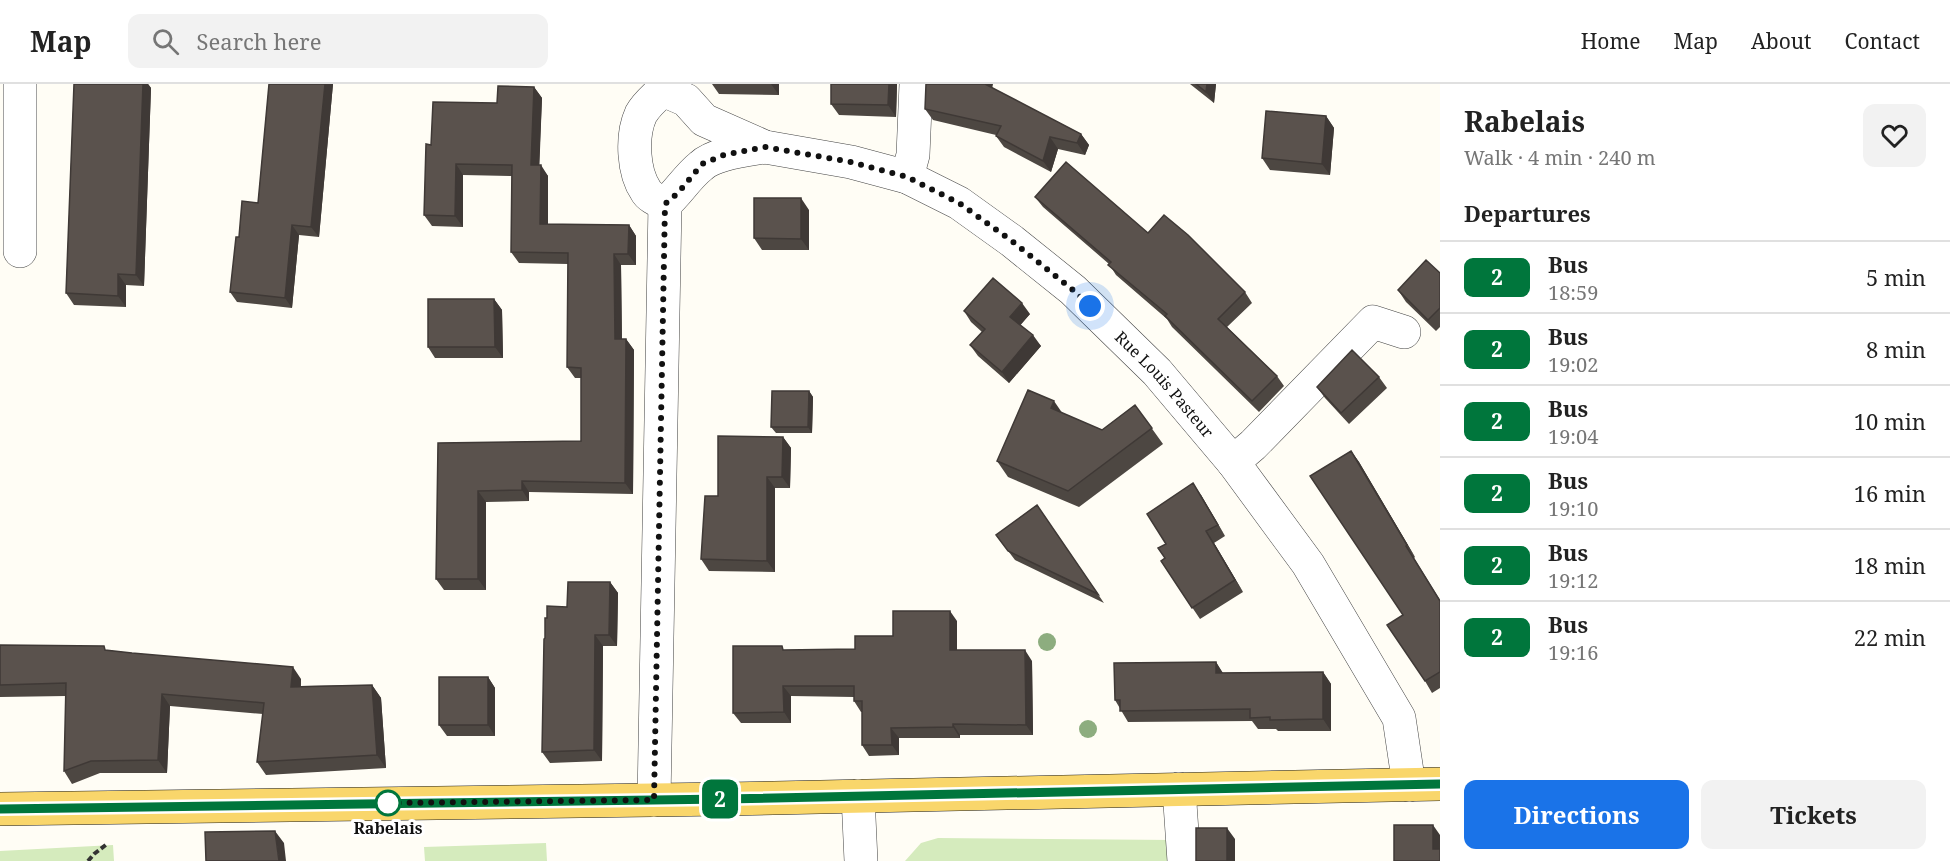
<!DOCTYPE html>
<meta charset="utf-8">
<style>
:root{--surface:#fff;--page:#f2f2f2;--text:#222;--muted:#767676;--line:#e0e0e0;--accent:#1a73e8}
body{margin:0;font-family:"Noto Serif",serif;background:var(--page);color:var(--text);height:100vh;display:flex;flex-direction:column;font-size:22px;white-space:nowrap}
*{box-sizing:border-box;margin:0}
p{font-size:20px;color:var(--muted)}
.icon{flex:none;width:33px;height:33px;fill:none;stroke:currentColor;stroke-width:2;stroke-linecap:round;stroke-linejoin:round}
.map{position:relative;flex:1;overflow:hidden}
.side{display:flex;flex-direction:column;background:var(--surface);width:510px}
.side>*{flex:none}
.badge{padding:0 12px;border-radius:9px;font-size:21px;line-height:39px}
.you{position:absolute;width:30px;height:30px;margin:-15px;border:4px solid #fff;border-radius:50%;background:#1a73e8;box-shadow:0 0 0 9px #1a73e833}
.map>.badge{position:absolute;translate:-50% -50%;box-shadow:0 0 0 3px #fff}
h2{padding:0 24px;font-size:22px;line-height:54px}
.round{display:grid;place-items:center;flex:none;width:63px;height:63px;border-radius:12px;background:var(--page)}
.overview{display:flex;align-items:center;justify-content:space-between;height:102px;padding:0 24px}
h1{font-size:28px;font-weight:700;line-height:45px}
.button{display:flex;gap:12px;margin-top:auto;padding:12px 24px}
.button a{flex:1;height:69px;border-radius:12px;background:var(--accent);color:#fff;font-size:24px;font-weight:700;line-height:69px;text-align:center}
.button a+a{background:var(--page);color:var(--text)}
ul{padding:0;list-style:none}
li{display:flex;align-items:center;gap:18px;height:72px;padding:0 24px;border-top:2px solid var(--line)}
li div{flex:1}
li b{display:block;font-size:22px}
li em{font-style:normal}
li .badge{min-width:66px;font-weight:700;text-align:center}
header{display:flex;align-items:center;gap:36px;box-sizing:border-box;height:84px;padding:0 30px;background:var(--surface);border-bottom:2px solid var(--line)}
header strong{font-size:28px}
nav{display:flex;gap:33px;margin-inline-start:auto;font-size:21px}
.search{width:420px;height:54px;background:var(--page);display:flex;align-items:center;gap:15px;box-sizing:border-box;padding:0 21px;border-radius:12px;color:var(--muted);font-size:22px}
main{display:flex;flex:1;min-height:0}
.map>svg:first-child{display:block}
.green{fill:#d5ebbd}
.lines{fill:none;stroke-linecap:round;stroke-linejoin:round}
.minor-casing{stroke:#444;stroke-width:34}
.major-casing{stroke:#222;stroke-width:34}
.path{stroke:#333;stroke-width:4;stroke-dasharray:6 3;stroke-linecap:butt}
.minor{stroke:#fff;stroke-width:33}
.major{stroke:#f9d66b;stroke-width:33}
.tree{fill:#8dad7f}
.wall{fill:#4d4742}
.shaded-wall{fill:#3f3936}
.building{fill:#5a524d;stroke:#3f3936;stroke-width:1.5}
.line-casing{stroke:#fff;stroke-width:14}
.line{stroke:#00763c;stroke-width:9}
.walk{stroke:#111;stroke-width:6;stroke-dasharray:0 10.8}
.stop-dot{fill:#fff;stroke:#00763c;stroke-width:3}
.labels{text-anchor:middle;dominant-baseline:central;stroke-width:6;stroke-linejoin:round;paint-order:stroke}
.street-label{font-size:16px;fill:#111;stroke:#fff}
.stop-label{font-size:16px;font-weight:bold;fill:#111;stroke:#fff}
</style>
<header>
<strong>Map</strong>
<div class="search"><svg class="icon" aria-label="search" viewBox="0 0 24 24"><circle cx="10" cy="10" r="6"/><path d="M15 15l6 6"/></svg>Search here</div>
<nav><a>Home</a><a>Map</a><a>About</a><a>Contact</a></nav>
</header>
<main>
<div class="map">
<svg width="1440" height="777" viewBox="0 0 1440 777">
<rect width="100%" height="100%" fill="#fffdf5"/>
<path class="green" d="M 938,754 L 1173,756 L 1173,777 L 905,777 L 921,759 Z
M 546,759 L 547,777 L 425,777 L 424,763 Z
M 113,761 L 114,777 L 0,777 L 0,767 Z"/>
<g class="lines">
<defs>
<g id="minor">
<path d="M 663,0 L 663,6 C 655,13 646,21 641,30 C 631,52 633,88 646,107 C 649,113 659,117 665,120"/>
<path id="s1" d="M 663,6 L 686,16 L 704,36 L 765,63 L 851,78 L 907,93 L 959,119 L 1012,157 L 1073,206 L 1157,288 L 1233,378 L 1308,480 L 1399,634 L 1409,701"/>
<path d="M 907,93 L 913,71 L 916,0"/>
<path d="M 665,120 C 678,109 687,93 701,82 C 715,69 747,66 765,63"/>
<path d="M 20,167 L 20,0"/>
<path d="M 1233,378 L 1253,361 L 1373,238 L 1404,248"/>
<path d="M 1179,705 L 1184,777"/>
<path d="M 858,712 L 861,777"/>
<path d="M 654,716 L 665,120"/>
</g>
<path id="major" d="M 0,725 L 725,715 L 1440,700"/>
</defs>
<use href="#minor" class="minor-casing"/>
<use href="#major" class="major-casing"/>
<path class="path" d="M 88,777 L 94,770 L 107,760"/>
<use href="#minor" class="minor"/>
<use href="#major" class="major"/>
</g>
<g class="tree">
<circle cx="1047" cy="558" r="9"/>
<circle cx="1088" cy="645" r="9"/>
</g>
<path class="wall" d="M 74,0 L 148,0 L 151,4 L 144,202 L 126,201 L 126,223 L 74,221 L 66,209 Z
M 269,0 L 333,0 L 319,153 L 299,151 L 292,224 L 237,218 L 230,208 L 239,153 L 258,119 Z
M 712,0 L 779,0 L 779,11 L 719,10 Z
M 831,0 L 897,0 L 896,33 L 839,31 L 831,20 Z
M 1190,0 L 1216,0 L 1214,19 Z
M 534,3 L 542,14 L 539,81 L 548,92 L 548,140 L 629,141 L 636,152 L 636,181 L 621,181 L 622,255 L 626,255 L 634,266 L 633,410 L 529,408 L 529,417 L 486,418 L 486,506 L 444,506 L 436,495 L 438,359 L 581,357 L 581,294 L 575,294 L 567,283 L 568,180 L 519,179 L 511,168 L 512,92 L 463,91 L 463,143 L 432,142 L 424,131 L 431,61 L 497,19 Z
M 992,4 L 1081,50 L 1089,61 L 1085,71 L 1058,65 L 1051,88 L 1004,63 L 996,52 L 996,51 L 933,36 L 925,25 Z
M 1326,32 L 1334,44 L 1330,91 L 1270,86 L 1262,74 Z
M 1035,113 L 1148,149 L 1245,208 L 1252,219 L 1227,243 L 1277,292 L 1284,302 L 1259,328 L 1172,243 L 1167,235 L 1116,191 L 1109,180 L 1043,123 Z
M 809,126 L 809,166 L 762,166 L 754,154 Z
M 1440,189 L 1440,243 L 1436,247 L 1406,218 L 1398,206 Z
M 494,215 L 502,226 L 503,274 L 435,274 L 428,263 Z
M 964,227 L 1030,230 L 1020,241 L 1041,262 L 1009,299 L 978,272 L 970,261 L 982,248 L 971,238 Z
M 1379,293 L 1387,304 L 1349,340 L 1325,314 L 1317,303 Z
M 809,307 L 813,313 L 812,349 L 776,349 L 771,343 Z
M 1135,321 L 1163,360 L 1079,423 L 1008,393 L 997,377 L 1063,330 L 1102,346 Z
M 783,353 L 791,364 L 790,404 L 775,404 L 775,488 L 709,487 L 701,475 L 718,412 Z
M 1351,367 L 1359,378 L 1415,473 L 1414,474 L 1440,516 L 1440,604 L 1432,609 L 1425,597 Z
M 1201,411 L 1225,452 L 1214,459 L 1243,508 L 1200,535 L 1161,477 L 1165,474 L 1166,460 Z
M 1037,421 L 1104,519 L 1015,476 L 996,451 Z
M 610,498 L 618,509 L 617,562 L 603,562 L 602,677 L 550,679 L 542,668 L 545,554 L 567,523 Z
M 957,537 L 957,566 L 1032,577 L 1033,651 L 960,651 L 960,654 L 899,654 L 899,671 L 869,672 L 862,661 L 862,628 L 861,628 L 854,617 L 854,613 L 791,612 L 791,639 L 741,639 L 733,629 L 785,566 L 855,565 L 893,552 Z
M 0,561 L 107,566 L 301,595 L 301,602 L 372,601 L 381,614 L 386,684 L 266,691 L 257,678 L 263,630 L 170,622 L 167,689 L 100,689 L 72,700 L 64,687 L 66,612 L 0,613 Z
M 1216,578 L 1223,589 L 1323,588 L 1331,600 L 1331,647 L 1278,647 L 1276,645 L 1258,645 L 1252,637 L 1128,638 L 1115,616 Z
M 488,593 L 495,604 L 495,652 L 447,652 L 439,641 Z"/>
<path class="shaded-wall" d="M 143,0 L 148,0 L 151,4 L 144,202 L 136,191 Z
M 325,0 L 333,0 L 319,153 L 311,143 Z
M 771,0 L 779,0 L 779,11 Z
M 889,0 L 897,0 L 896,33 L 888,21 Z
M 984,0 L 993,0 L 991,10 Z
M 1207,0 L 1216,0 L 1214,19 L 1206,8 Z
M 534,3 L 542,14 L 539,92 L 531,81 Z
M 1326,32 L 1334,44 L 1330,91 L 1322,80 Z
M 1081,50 L 1089,61 L 1085,71 L 1077,59 Z
M 1050,53 L 1058,65 L 1051,88 L 1043,77 Z
M 456,80 L 463,91 L 463,143 L 455,132 Z
M 541,81 L 548,92 L 548,151 L 540,140 Z
M 801,114 L 809,126 L 809,166 L 801,155 Z
M 292,141 L 299,151 L 292,224 L 285,214 Z
M 629,141 L 636,152 L 636,181 L 628,170 Z
M 614,170 L 621,181 L 622,266 L 615,255 Z
M 118,190 L 126,201 L 126,223 L 118,212 Z
M 494,215 L 502,226 L 503,274 L 495,263 Z
M 1022,219 L 1030,230 L 1018,244 L 1010,233 Z
M 1033,251 L 1041,262 L 1009,299 L 1002,288 Z
M 626,255 L 634,266 L 633,410 L 625,399 Z
M 809,307 L 813,313 L 812,349 L 808,343 Z
M 1054,317 L 1065,333 L 1051,324 Z
M 783,353 L 791,364 L 790,404 L 782,393 Z
M 1351,367 L 1359,378 L 1415,473 L 1407,461 Z
M 767,393 L 775,404 L 775,488 L 767,477 Z
M 522,397 L 529,408 L 529,417 L 522,406 Z
M 1193,399 L 1201,411 L 1225,452 L 1218,441 Z
M 478,407 L 486,418 L 486,506 L 478,495 Z
M 1206,447 L 1214,459 L 1243,508 L 1235,496 Z
M 610,498 L 618,509 L 617,562 L 609,551 Z
M 950,527 L 957,537 L 957,576 L 950,566 Z
M 595,551 L 603,562 L 602,677 L 594,666 Z
M 1025,566 L 1032,577 L 1033,651 L 1026,641 Z
M 1216,578 L 1223,590 L 1216,589 Z
M 293,583 L 301,595 L 299,615 L 291,603 Z
M 1323,588 L 1331,600 L 1331,647 L 1323,635 Z
M 488,593 L 495,604 L 495,652 L 488,641 Z
M 372,601 L 381,614 L 386,684 L 377,671 Z
M 783,602 L 791,612 L 791,639 L 784,628 Z
M 162,610 L 170,622 L 167,689 L 158,676 Z
M 953,640 L 960,651 L 960,654 L 953,643 Z
M 891,644 L 899,654 L 899,671 L 892,661 Z
M 1433,741 L 1440,751 L 1440,775 L 1433,765 Z
M 1227,744 L 1235,755 L 1235,777 L 1227,777 Z
M 275,747 L 284,759 L 286,777 L 279,777 Z"/>
<path class="building" d="M 74,0 L 143,0 L 136,191 L 118,190 L 118,212 L 66,209 Z
M 269,0 L 325,0 L 311,143 L 292,141 L 285,214 L 230,208 L 236,153 L 239,153 L 242,117 L 258,119 Z
M 831,0 L 889,0 L 888,21 L 831,20 Z
M 926,0 L 985,0 L 1081,50 L 1077,59 L 1050,53 L 1043,77 L 996,52 L 1001,42 L 925,25 Z
M 1196,0 L 1207,0 L 1206,8 Z
M 498,2 L 534,3 L 531,81 L 541,81 L 540,140 L 629,141 L 628,170 L 614,170 L 615,255 L 626,255 L 625,399 L 522,397 L 522,406 L 478,407 L 478,495 L 436,495 L 438,359 L 581,357 L 581,284 L 567,283 L 568,169 L 511,168 L 512,81 L 456,80 L 455,132 L 424,131 L 426,60 L 431,61 L 433,18 L 497,19 Z
M 1266,27 L 1326,32 L 1322,80 L 1262,74 Z
M 1066,78 L 1148,149 L 1164,131 L 1188,151 L 1245,208 L 1218,235 L 1277,292 L 1252,317 L 1165,232 L 1167,230 L 1108,181 L 1111,178 L 1035,113 Z
M 754,114 L 801,114 L 801,155 L 754,154 Z
M 1426,176 L 1440,189 L 1440,224 L 1428,236 L 1398,206 Z
M 993,194 L 1022,219 L 1010,233 L 1033,251 L 1002,288 L 970,261 L 985,245 L 964,227 Z
M 428,215 L 494,215 L 495,263 L 428,263 Z
M 1352,266 L 1379,293 L 1341,329 L 1317,303 Z
M 1028,306 L 1054,317 L 1051,324 L 1102,346 L 1135,321 L 1152,344 L 1068,407 L 997,377 Z
M 772,307 L 809,307 L 808,343 L 771,343 Z
M 718,352 L 783,353 L 782,393 L 767,393 L 767,477 L 701,475 L 705,412 L 718,412 Z
M 1351,367 L 1407,461 L 1406,462 L 1440,517 L 1440,588 L 1425,597 L 1387,541 L 1403,531 L 1310,392 Z
M 1193,399 L 1218,441 L 1206,447 L 1235,496 L 1192,524 L 1161,477 L 1165,474 L 1158,464 L 1166,460 L 1147,430 Z
M 1037,421 L 1098,510 L 1008,467 L 996,451 Z
M 568,498 L 610,498 L 609,551 L 595,551 L 594,666 L 542,668 L 544,555 L 545,554 L 545,534 L 547,534 L 547,522 L 567,523 Z
M 893,527 L 950,527 L 950,566 L 1025,566 L 1026,641 L 953,640 L 953,643 L 891,644 L 892,661 L 862,661 L 862,617 L 854,617 L 854,602 L 783,602 L 784,628 L 733,629 L 733,562 L 782,562 L 783,566 L 855,565 L 855,552 L 893,552 Z
M 0,561 L 104,562 L 105,566 L 132,569 L 293,583 L 291,603 L 372,601 L 377,671 L 257,678 L 264,619 L 162,610 L 158,676 L 91,677 L 64,687 L 66,599 L 0,601 Z
M 1216,578 L 1216,589 L 1323,588 L 1323,635 L 1270,636 L 1270,633 L 1250,634 L 1250,625 L 1120,627 L 1120,616 L 1115,616 L 1114,579 Z
M 439,593 L 488,593 L 488,641 L 439,641 Z
M 1394,741 L 1433,741 L 1433,765 L 1440,765 L 1440,777 L 1394,777 Z
M 1196,744 L 1227,744 L 1227,777 L 1196,777 Z
M 275,747 L 279,777 L 206,777 L 205,748 Z"/>
<g class="lines">
<defs>
<path id="line" d="M 0,725 L 725,715 L 1440,700"/>
</defs>
<use href="#line" class="line-casing"/>
<use href="#line" class="line"/>
<path class="walk" d="M 388,719 L 654,716 L 665,120 L 678,109 L 702,80 L 724,71 L 765,63 L 851,78 L 907,93 L 959,119 L 1012,157 L 1073,206 L 1090,222"/>
</g>
<circle class="stop-dot" cx="388" cy="719" r="12"/>
<g class="labels">
<g class="street-label">
<text stroke="none"><textPath href="#s1" startOffset="597">Rue Louis Pasteur</textPath></text>
</g>
<g class="stop-label">
<text x="388" y="744">Rabelais</text>
</g>
</g>
</svg>
<div class="you" style="left:1090px;top:222px"></div>
<b class="badge" style="left:720px;top:715px;background:#00763c;color:#fff">2</b>
</div>
<section class="side">
<div class="overview"><div><h1>Rabelais</h1><p>Walk · 4 min · 240 m</p></div><a class="round"><svg class="icon" aria-label="heart" viewBox="0 0 24 24"><path d="M12 20l-8-8c-3-5 5-10 8-4 3-6 11-1 8 4z"/></svg></a></div>
<h2>Departures</h2>
<ul>
<li><span class="badge" style="background:#00763c;color:#fff">2</span><div><b>Bus</b><p>18:59</p></div><em>5 min</em></li>
<li><span class="badge" style="background:#00763c;color:#fff">2</span><div><b>Bus</b><p>19:02</p></div><em>8 min</em></li>
<li><span class="badge" style="background:#00763c;color:#fff">2</span><div><b>Bus</b><p>19:04</p></div><em>10 min</em></li>
<li><span class="badge" style="background:#00763c;color:#fff">2</span><div><b>Bus</b><p>19:10</p></div><em>16 min</em></li>
<li><span class="badge" style="background:#00763c;color:#fff">2</span><div><b>Bus</b><p>19:12</p></div><em>18 min</em></li>
<li><span class="badge" style="background:#00763c;color:#fff">2</span><div><b>Bus</b><p>19:16</p></div><em>22 min</em></li>
</ul>
<div class="button"><a>Directions</a><a>Tickets</a></div>
</section>
</main>
